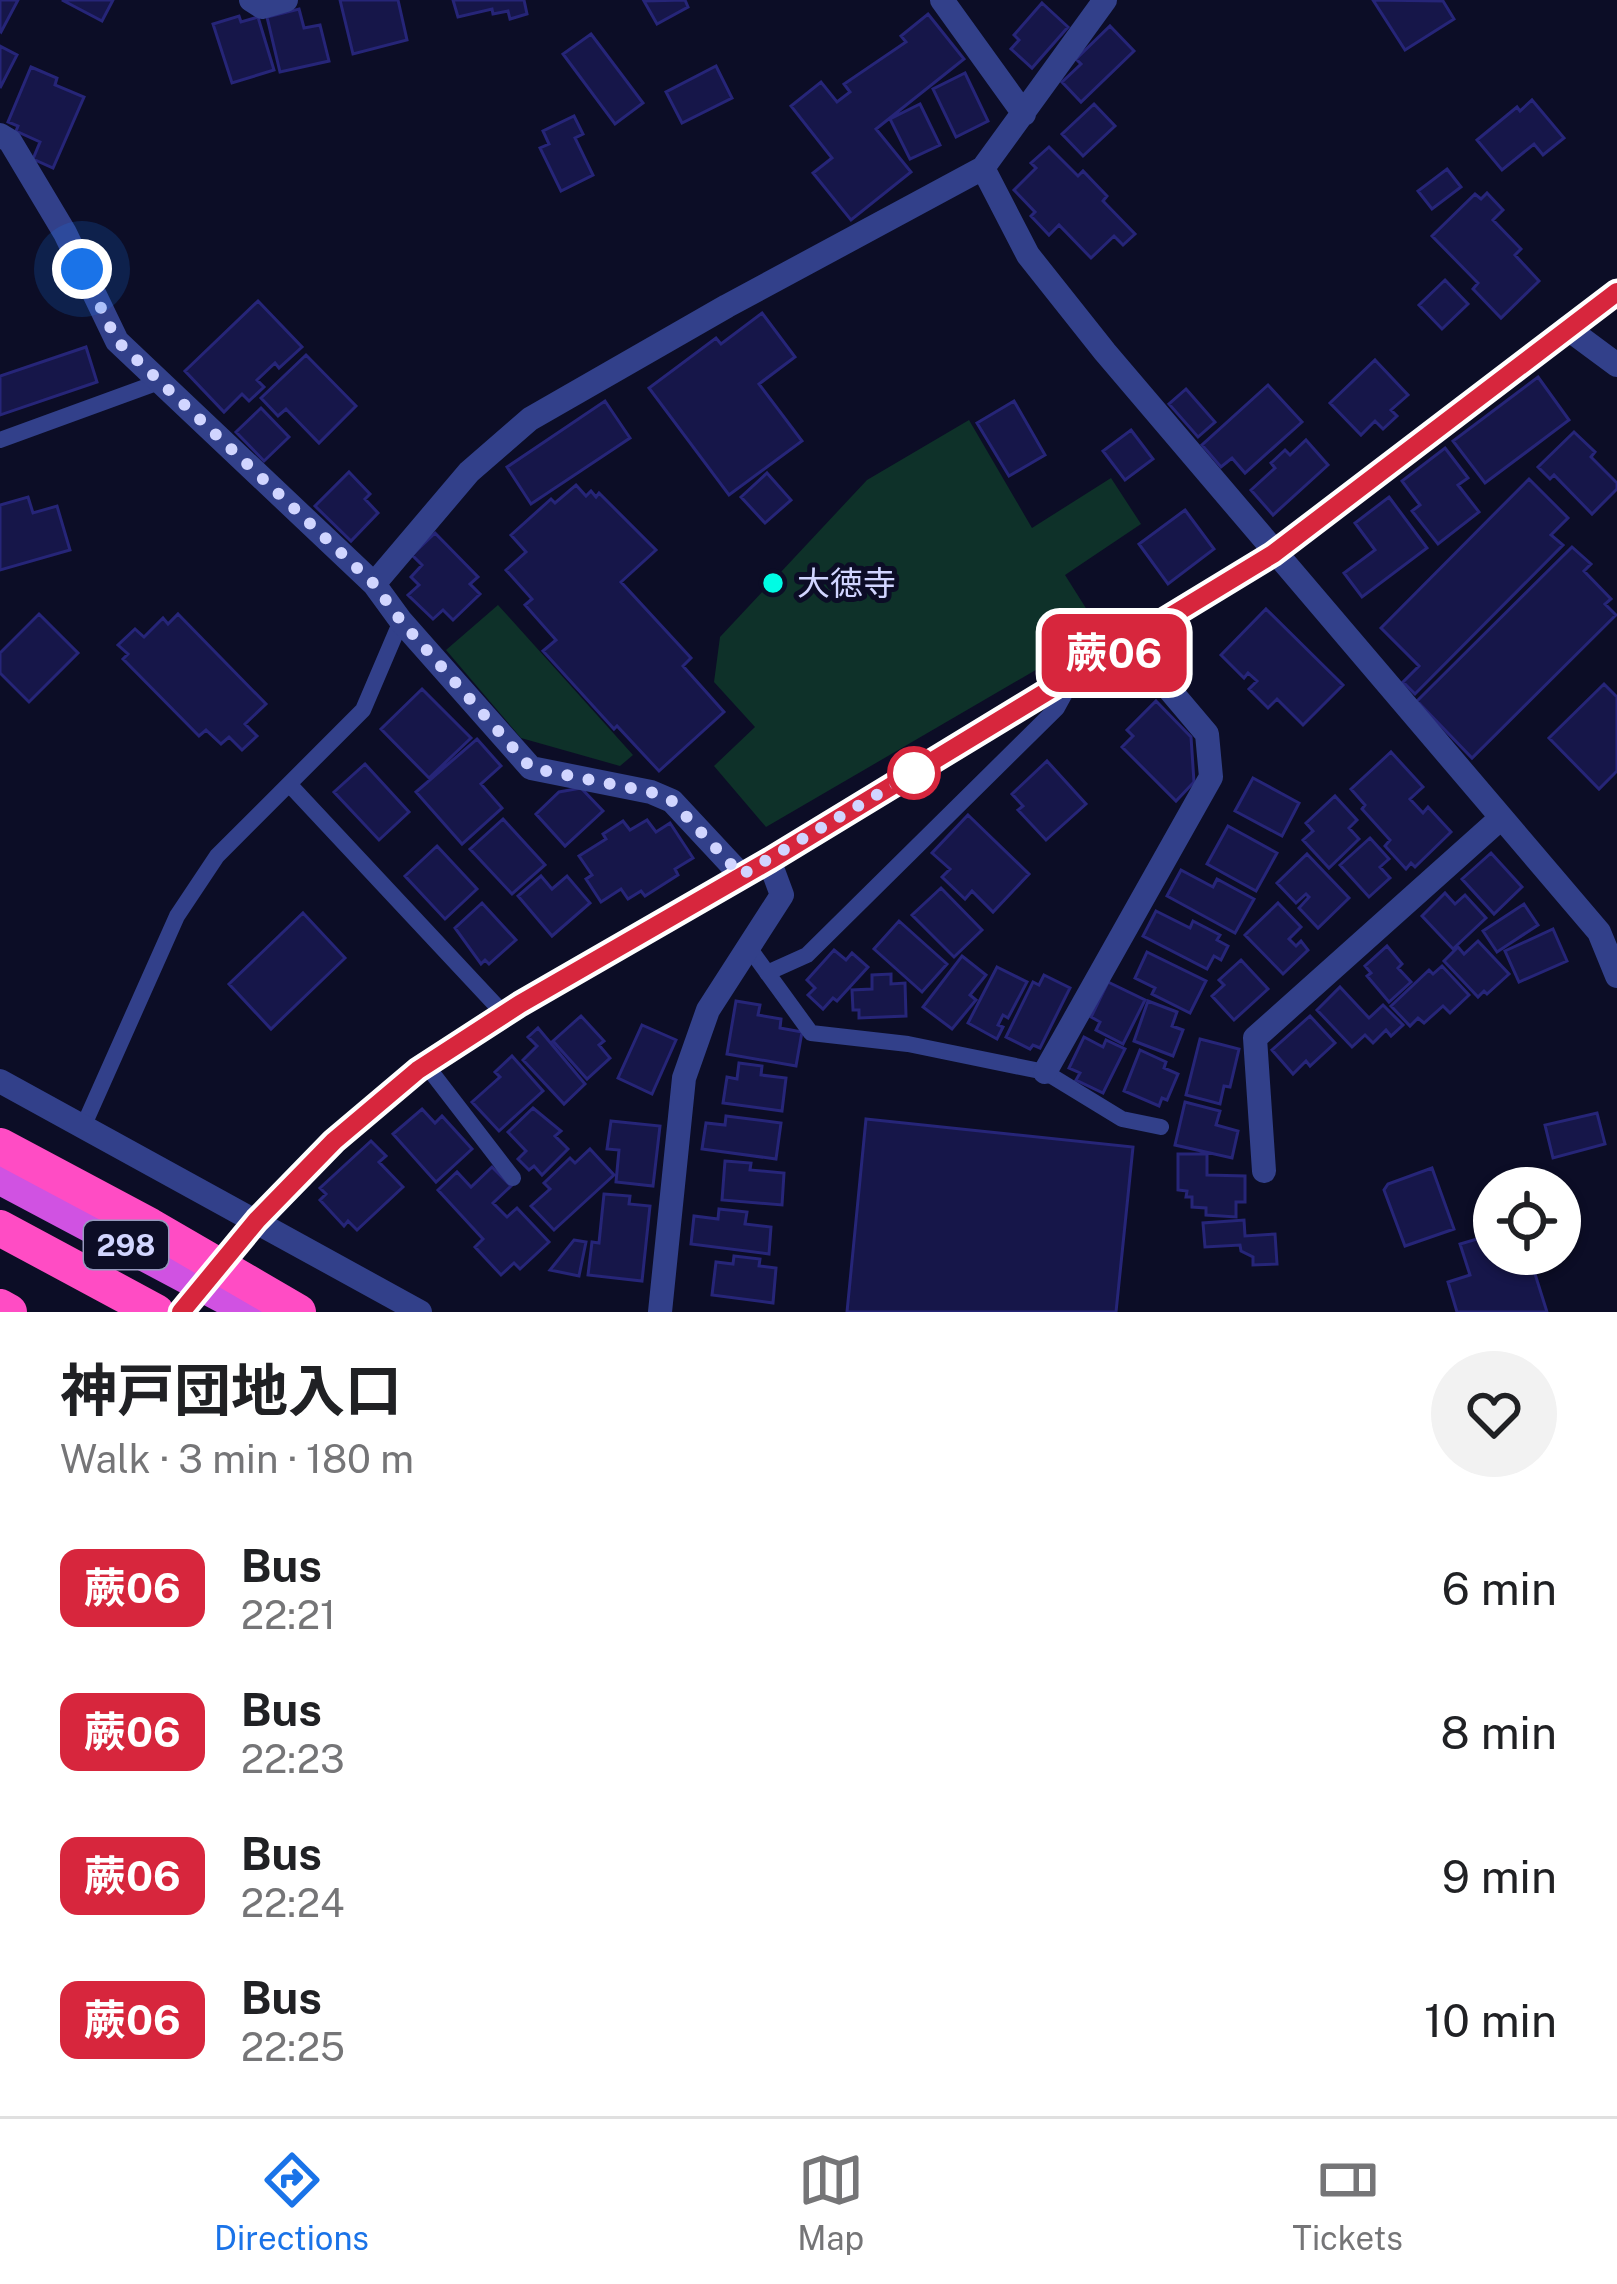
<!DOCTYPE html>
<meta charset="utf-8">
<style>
:root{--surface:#fff;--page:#f2f2f2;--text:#202124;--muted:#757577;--line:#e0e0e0;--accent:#1a73e8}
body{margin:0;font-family:"Public Sans","Noto Sans JP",sans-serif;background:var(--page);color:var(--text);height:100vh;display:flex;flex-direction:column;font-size:45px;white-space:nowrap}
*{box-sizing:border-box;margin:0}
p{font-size:39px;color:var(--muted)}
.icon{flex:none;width:66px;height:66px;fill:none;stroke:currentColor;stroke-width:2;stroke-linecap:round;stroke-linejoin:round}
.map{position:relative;height:1312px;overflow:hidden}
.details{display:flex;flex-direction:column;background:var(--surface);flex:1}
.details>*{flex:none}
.badge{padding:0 24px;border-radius:18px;font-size:42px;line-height:78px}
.buttons{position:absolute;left:1473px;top:1167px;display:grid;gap:24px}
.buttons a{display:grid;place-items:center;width:108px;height:108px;border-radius:50%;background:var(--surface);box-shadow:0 3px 9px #0004;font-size:60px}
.you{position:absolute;width:60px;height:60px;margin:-30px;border:9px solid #fff;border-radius:50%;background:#1a73e8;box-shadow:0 0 0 18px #1a73e833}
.map>.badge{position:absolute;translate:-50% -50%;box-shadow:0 0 0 6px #fff}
.round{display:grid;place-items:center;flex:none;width:126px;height:126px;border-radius:63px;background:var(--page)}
.summary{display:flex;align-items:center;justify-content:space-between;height:204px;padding:0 60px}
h1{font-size:57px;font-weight:700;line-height:90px}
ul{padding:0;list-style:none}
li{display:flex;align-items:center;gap:36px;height:144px;padding:0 60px}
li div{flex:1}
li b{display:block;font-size:45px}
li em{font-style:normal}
li .badge{min-width:132px;font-weight:700;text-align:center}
.dock{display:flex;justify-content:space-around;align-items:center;height:168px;border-top:3px solid var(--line);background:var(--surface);font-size:33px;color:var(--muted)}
.dock a{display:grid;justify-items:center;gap:6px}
.dock .selected{color:var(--accent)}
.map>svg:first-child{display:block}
.green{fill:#0e3129}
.building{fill:#161649;stroke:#262578;stroke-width:3}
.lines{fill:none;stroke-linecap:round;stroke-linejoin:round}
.service{stroke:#32408a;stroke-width:16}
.minor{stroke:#32408a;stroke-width:24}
.tertiary{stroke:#32408a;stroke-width:24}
.trunk{stroke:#d052e2;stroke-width:33}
.motorway{stroke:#ff4cc4;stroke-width:36}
.tertiary-bridge{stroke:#32408a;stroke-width:24}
.line-casing{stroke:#fff;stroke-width:27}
.line{stroke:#d7263d;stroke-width:18}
.walk{stroke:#d1d5ff;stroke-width:12;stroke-dasharray:0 21.6}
.poi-dot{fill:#00fce4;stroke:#0c0d26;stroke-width:4.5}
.stop-dot{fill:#fff;stroke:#d7263d;stroke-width:6}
.labels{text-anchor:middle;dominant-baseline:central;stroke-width:10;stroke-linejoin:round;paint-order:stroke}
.shield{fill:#0c0d26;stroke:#9699be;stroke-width:3}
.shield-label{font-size:30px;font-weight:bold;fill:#d1d5ff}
.poi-label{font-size:33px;fill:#d1d5ff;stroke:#0c0d26;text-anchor:start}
</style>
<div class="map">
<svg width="1617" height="1312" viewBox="0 0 1617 1312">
<rect width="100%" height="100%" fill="#0c0d26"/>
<path class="green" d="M 969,420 L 1032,528 L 1111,478 L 1141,524 L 1065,575 L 1101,632 L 766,827 L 714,766 L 755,727 L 714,682 L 720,637 L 867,480 Z
M 498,605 L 633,755 L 620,766 L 521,738 L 446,650 Z"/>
<path class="building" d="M 0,0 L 18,0 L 1,32 L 0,31 Z
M 62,0 L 113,0 L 102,21 Z
M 340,0 L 398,0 L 407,40 L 353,54 Z
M 453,0 L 524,0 L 527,14 L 510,19 L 508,11 L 493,14 L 492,9 L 458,17 Z
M 685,0 L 688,7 L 657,24 L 644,1 Z
M 1373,0 L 1443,1 L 1454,19 L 1405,50 Z
M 1042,3 L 1068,27 L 1032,68 L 1011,49 L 1019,40 L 1014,35 Z
M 299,9 L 304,28 L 320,25 L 329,61 L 280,72 L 267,17 Z
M 928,14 L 964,59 L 876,129 L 911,172 L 851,220 L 813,173 L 832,158 L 791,106 L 821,82 L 837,102 L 850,92 L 844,84 L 906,42 L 901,36 Z
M 239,16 L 241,22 L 258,17 L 274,70 L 232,83 L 213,24 Z
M 1110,26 L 1134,51 L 1081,102 L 1062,82 L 1081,64 L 1076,59 Z
M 591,34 L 643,103 L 615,124 L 563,54 Z
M 0,46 L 17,55 L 0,88 Z
M 716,66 L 732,98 L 682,123 L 666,92 Z
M 31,67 L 57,78 L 55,85 L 84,97 L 53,168 L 33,159 L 40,142 L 16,131 L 18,126 L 8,122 Z
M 965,73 L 988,121 L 956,137 L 933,89 Z
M 1532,100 L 1564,138 L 1543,155 L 1534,144 L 1502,170 L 1477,140 L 1517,107 L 1520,111 Z
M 920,104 L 940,145 L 910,159 L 890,119 Z
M 1094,104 L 1115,126 L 1083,156 L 1062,134 Z
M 574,116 L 583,134 L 575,138 L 593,175 L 561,191 L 540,148 L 549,144 L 543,131 Z
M 1049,147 L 1078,176 L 1083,171 L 1107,196 L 1103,201 L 1135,234 L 1123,245 L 1114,236 L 1091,258 L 1059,225 L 1049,235 L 1031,216 L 1035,212 L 1014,190 L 1036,168 L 1031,163 Z
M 1447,169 L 1461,187 L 1432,209 L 1418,191 Z
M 1487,193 L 1503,210 L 1493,220 L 1521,249 L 1515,255 L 1539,281 L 1501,318 L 1473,289 L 1478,283 L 1432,236 L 1475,194 L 1481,199 Z
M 1445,280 L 1468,304 L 1442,329 L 1419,305 Z
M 258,301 L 302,347 L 279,368 L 275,363 L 257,380 L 264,387 L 249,401 L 242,394 L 224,412 L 185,371 Z
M 762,313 L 795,357 L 759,384 L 802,441 L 729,495 L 649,388 L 716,338 L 721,344 Z
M 86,347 L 97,382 L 0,415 L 0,376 Z
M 306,355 L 356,406 L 319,443 L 286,409 L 278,416 L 261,398 Z
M 1375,360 L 1408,395 L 1391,410 L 1397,416 L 1383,429 L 1375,421 L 1361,435 L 1330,403 Z
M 1538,377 L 1569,420 L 1485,483 L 1453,441 Z
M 1268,385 L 1302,422 L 1245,473 L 1232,458 L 1221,467 L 1202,445 Z
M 1186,389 L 1215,422 L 1198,437 L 1169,404 Z
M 605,401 L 630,438 L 531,504 L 507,467 Z
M 1014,401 L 1045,455 L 1009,476 L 977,423 Z
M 261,408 L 289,437 L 264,461 L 236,432 Z
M 1131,430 L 1153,459 L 1125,480 L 1103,451 Z
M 1574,432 L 1595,452 L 1591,457 L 1617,483 L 1617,489 L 1592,514 L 1554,475 L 1550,479 L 1538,467 Z
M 1306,440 L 1328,465 L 1273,515 L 1251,490 L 1275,468 L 1271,463 L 1285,450 L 1290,455 Z
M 1445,448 L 1468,478 L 1458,485 L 1479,512 L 1438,544 L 1412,511 L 1420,505 L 1402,481 Z
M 349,472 L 370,494 L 365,499 L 378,513 L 351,541 L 315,506 Z
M 767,473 L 791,500 L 765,523 L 741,497 Z
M 1529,479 L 1568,518 L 1551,535 L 1563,545 L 1415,694 L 1403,682 L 1419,666 L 1381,628 Z
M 576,485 L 586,496 L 591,491 L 596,497 L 599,493 L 656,550 L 621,582 L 691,658 L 683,666 L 724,712 L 659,771 L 617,726 L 614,729 L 543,651 L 556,640 L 525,605 L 532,599 L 506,570 L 526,552 L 511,535 L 551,499 L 555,503 Z
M 28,497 L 33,513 L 57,506 L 70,550 L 0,570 L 0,505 Z
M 1389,497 L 1427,548 L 1362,597 L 1344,573 L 1375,550 L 1355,523 Z
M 1185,510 L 1214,549 L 1168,584 L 1139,544 Z
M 435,533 L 478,577 L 470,584 L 480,594 L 453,620 L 443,610 L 433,619 L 408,595 L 419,585 L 411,577 L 422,565 L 412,555 Z
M 1572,547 L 1591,564 L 1584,571 L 1611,599 L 1605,604 L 1616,615 L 1472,758 L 1417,701 Z
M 1266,609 L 1343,685 L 1303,725 L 1277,699 L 1268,708 L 1249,689 L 1257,681 L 1248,673 L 1244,678 L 1221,655 Z
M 39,614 L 78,653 L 29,702 L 0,673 L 0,653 Z
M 178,614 L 266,704 L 245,724 L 257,736 L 242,750 L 229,737 L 221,744 L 206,730 L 199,736 L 123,659 L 128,654 L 118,645 L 135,629 L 144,637 L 163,618 L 168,624 Z
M 1604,684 L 1617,697 L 1617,771 L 1599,789 L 1549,738 Z
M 422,689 L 471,738 L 429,778 L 381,729 Z
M 1156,701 L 1191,737 L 1194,782 L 1176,801 L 1122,747 L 1133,736 L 1127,730 Z
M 477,739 L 501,766 L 481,784 L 502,808 L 462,844 L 416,792 Z
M 1391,752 L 1423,787 L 1410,799 L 1423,813 L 1428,807 L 1451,832 L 1415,867 L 1411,863 L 1406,869 L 1385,846 L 1390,840 L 1362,809 L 1365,805 L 1351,789 Z
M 1047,761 L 1086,804 L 1046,840 L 1018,810 L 1023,806 L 1012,794 Z
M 365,764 L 409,812 L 379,840 L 334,792 Z
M 1253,778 L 1299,803 L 1282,836 L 1235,811 Z
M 581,788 L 603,811 L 565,846 L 536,814 L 559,792 Z
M 1335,796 L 1357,820 L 1349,828 L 1359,839 L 1329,868 L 1303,840 L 1313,831 L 1306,823 Z
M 968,815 L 1029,874 L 993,912 L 972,891 L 965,899 L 942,877 L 950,869 L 932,853 Z
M 503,819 L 545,865 L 512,894 L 470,849 Z
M 647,820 L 656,832 L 670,823 L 693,858 L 675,869 L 678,875 L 645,896 L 641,891 L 628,899 L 621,889 L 601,902 L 586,879 L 592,875 L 579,856 L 606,839 L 603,834 L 623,821 L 630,830 Z
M 1228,826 L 1277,853 L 1256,891 L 1207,864 Z
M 1370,838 L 1389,859 L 1380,867 L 1390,878 L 1369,897 L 1340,865 Z
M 437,846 L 477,889 L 445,919 L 405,876 Z
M 1491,853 L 1522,887 L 1494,914 L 1462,879 Z
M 1307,854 L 1349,898 L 1318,928 L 1299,908 L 1309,897 L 1306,894 L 1296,903 L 1277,883 Z
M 1181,870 L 1213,887 L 1217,879 L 1254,899 L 1235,933 L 1167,896 Z
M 541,876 L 552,889 L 567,876 L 590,903 L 552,936 L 518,896 Z
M 941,888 L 982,930 L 954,957 L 912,915 Z
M 1445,893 L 1455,904 L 1465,895 L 1486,918 L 1453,949 L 1422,916 Z
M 482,903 L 516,940 L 489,964 L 485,960 L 481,964 L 455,928 Z
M 1278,903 L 1301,927 L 1289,939 L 1296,946 L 1301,941 L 1308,950 L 1283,974 L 1245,935 Z
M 1524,904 L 1538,925 L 1497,952 L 1483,931 Z
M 1156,911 L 1190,928 L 1193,921 L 1220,935 L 1217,940 L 1228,946 L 1221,960 L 1214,956 L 1207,969 L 1143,936 Z
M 303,913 L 345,958 L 271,1029 L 229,984 Z
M 899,921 L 947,964 L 922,992 L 874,949 Z
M 1553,929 L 1567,961 L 1519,982 L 1505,951 Z
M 1478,941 L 1509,974 L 1487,994 L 1484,991 L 1478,997 L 1444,961 L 1458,947 L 1464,954 Z
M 1387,946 L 1402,964 L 1398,968 L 1411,982 L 1389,1002 L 1367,976 L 1371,973 L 1365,966 Z
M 834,950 L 846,960 L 852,953 L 868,967 L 837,1001 L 833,998 L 823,1009 L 808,995 L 815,988 L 807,980 Z
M 1147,952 L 1206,981 L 1190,1013 L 1152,994 L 1155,988 L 1135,978 Z
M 962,956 L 986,975 L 970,995 L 976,1000 L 952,1029 L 923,1007 Z
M 1241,960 L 1268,989 L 1234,1020 L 1212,996 L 1224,985 L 1219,980 Z
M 1442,966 L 1469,995 L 1450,1013 L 1443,1006 L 1424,1023 L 1418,1018 L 1410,1026 L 1391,1006 L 1429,970 L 1433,974 Z
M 997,967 L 1027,982 L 1008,1018 L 1003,1015 L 998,1025 L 1003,1027 L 997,1039 L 968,1023 Z
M 891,974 L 891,984 L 905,983 L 906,1016 L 859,1018 L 859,1010 L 853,1010 L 852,990 L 872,989 L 872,975 Z
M 1044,975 L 1070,988 L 1040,1048 L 1033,1045 L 1030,1049 L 1006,1037 L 1033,982 L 1039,985 Z
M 1108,982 L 1145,1000 L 1123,1044 L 1096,1030 L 1100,1022 L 1091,1017 Z
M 1340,987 L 1369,1018 L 1383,1005 L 1403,1025 L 1391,1036 L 1386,1030 L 1373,1043 L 1365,1035 L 1352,1047 L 1317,1010 Z
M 736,1001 L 760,1005 L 758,1015 L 781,1019 L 780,1028 L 802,1032 L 796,1066 L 727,1054 Z
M 1148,1001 L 1177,1012 L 1172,1026 L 1183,1030 L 1173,1056 L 1134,1041 Z
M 581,1016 L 604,1041 L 599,1045 L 610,1058 L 587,1079 L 553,1041 Z
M 1310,1016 L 1335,1043 L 1310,1066 L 1306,1061 L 1293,1074 L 1272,1050 Z
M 642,1025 L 676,1040 L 652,1094 L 618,1078 Z
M 538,1028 L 585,1084 L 564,1104 L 523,1060 L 537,1046 L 528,1037 Z
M 1084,1037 L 1103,1047 L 1106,1040 L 1125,1049 L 1103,1093 L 1076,1080 L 1080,1073 L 1069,1068 Z
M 1200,1039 L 1239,1049 L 1230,1087 L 1224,1086 L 1220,1104 L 1186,1095 Z
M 1140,1050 L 1166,1062 L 1164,1068 L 1178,1074 L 1167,1100 L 1162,1098 L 1159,1106 L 1124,1091 Z
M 512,1056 L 543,1091 L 499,1131 L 472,1102 L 500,1077 L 495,1072 Z
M 739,1063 L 762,1066 L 761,1075 L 786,1078 L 782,1111 L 723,1103 L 727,1077 L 737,1079 Z
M 1185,1102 L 1220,1111 L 1216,1125 L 1238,1131 L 1232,1158 L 1175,1145 Z
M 533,1108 L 561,1131 L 555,1136 L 568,1149 L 542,1175 L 534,1166 L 529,1170 L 518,1159 L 526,1151 L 508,1132 Z
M 422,1109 L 435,1123 L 442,1116 L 472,1149 L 436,1182 L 393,1134 Z
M 1597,1113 L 1605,1144 L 1553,1158 L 1545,1125 Z
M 726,1116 L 781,1123 L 776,1159 L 702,1149 L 706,1123 L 725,1125 Z
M 866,1119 L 1133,1147 L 1116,1312 L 847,1312 Z
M 611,1121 L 660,1126 L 653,1186 L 616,1182 L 619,1150 L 607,1149 Z
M 371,1141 L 386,1156 L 379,1162 L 403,1187 L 357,1230 L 348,1221 L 344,1226 L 320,1200 L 326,1194 L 320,1188 Z
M 590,1149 L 614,1175 L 554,1230 L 531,1206 L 550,1189 L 544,1183 L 570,1158 L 575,1163 Z
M 1178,1154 L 1207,1154 L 1207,1175 L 1245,1176 L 1245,1202 L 1236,1202 L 1236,1217 L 1206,1215 L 1206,1208 L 1192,1207 L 1192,1197 L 1186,1197 L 1187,1191 L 1178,1190 Z
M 725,1161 L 751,1163 L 750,1170 L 784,1173 L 782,1205 L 722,1200 Z
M 492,1167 L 511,1186 L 493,1203 L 507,1217 L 517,1208 L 549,1242 L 520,1269 L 514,1263 L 501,1275 L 475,1247 L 483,1239 L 438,1190 L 457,1172 L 471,1187 Z
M 1432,1168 L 1454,1229 L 1405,1246 L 1384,1190 L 1388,1184 Z
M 604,1194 L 630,1196 L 629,1204 L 650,1206 L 642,1281 L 588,1275 L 592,1242 L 599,1243 Z
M 719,1209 L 747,1212 L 745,1224 L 771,1227 L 769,1254 L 691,1244 L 694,1216 L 718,1219 Z
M 1494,1214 L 1494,1254 L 1535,1254 L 1530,1258 L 1547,1312 L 1457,1312 L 1448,1282 L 1470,1275 L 1460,1244 L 1484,1237 L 1479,1219 Z
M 1244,1220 L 1245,1236 L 1275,1234 L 1277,1264 L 1253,1265 L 1253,1257 L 1241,1251 L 1240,1245 L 1205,1247 L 1203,1223 Z
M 574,1240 L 586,1242 L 579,1276 L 550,1270 Z
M 734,1256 L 760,1259 L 759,1266 L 776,1268 L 773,1303 L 712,1295 L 716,1262 L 733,1264 Z"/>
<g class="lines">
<path class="service" d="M 0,440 L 159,382
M 289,784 L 504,1014
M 750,949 L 811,1033 L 908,1044 L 1045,1072 L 1122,1119 L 1161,1127
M 767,973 L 807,955 L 1057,708 L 1074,677
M 426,1065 L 513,1178
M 83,1127 L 177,916 L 217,856 L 363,710 L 401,621"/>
<path class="minor" d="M 251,0 L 262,7 L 286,0
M 942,0 L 1024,114
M 0,135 L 10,141 L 65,233 L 117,341 L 374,584 L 401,621 L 531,768 L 651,792 L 672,801 L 741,875
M 983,168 L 1028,255 L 1105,352 L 1599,932 L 1617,976
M 1567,328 L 1617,365
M 374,584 L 469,472 L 530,419 L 727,306 L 983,168 L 1105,0
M 1045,1072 L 1211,777 L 1207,734 L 1130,643
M 1264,1171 L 1255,1038 L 1501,818
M 660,1312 L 684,1078 L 708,1010 L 782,895 L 769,860"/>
<path class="tertiary" d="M 0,1081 L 420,1312
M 236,1245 L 334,1141 L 418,1069 L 520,1004 L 769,860 L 1273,554 L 1617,292"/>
<path class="trunk" d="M 0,1178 L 252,1312"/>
<path class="motorway" d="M 0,1146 L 150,1226 L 298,1312
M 0,1228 L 156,1312
M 0,1307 L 9,1312"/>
<path class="tertiary-bridge" d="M 181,1312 L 236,1245"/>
</g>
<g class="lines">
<defs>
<path id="line" d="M 181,1312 L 257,1220 L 334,1141 L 418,1070 L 520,1004 L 770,860 L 1273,554 L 1617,292"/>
</defs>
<use href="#line" class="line-casing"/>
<use href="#line" class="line"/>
<path class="walk" d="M 82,269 L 117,341 L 374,584 L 401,621 L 531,768 L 651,792 L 672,801 L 741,875 L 922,768 L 914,773"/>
</g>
<circle class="poi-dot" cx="773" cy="583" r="12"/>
<circle class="stop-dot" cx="914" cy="773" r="24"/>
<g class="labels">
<rect class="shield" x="84" y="1221" width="84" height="48" rx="9"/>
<g class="shield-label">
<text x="126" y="1245">298</text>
</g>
<g class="poi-label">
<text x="797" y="583">大徳寺</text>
</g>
</g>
</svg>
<div class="buttons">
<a><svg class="icon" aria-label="locate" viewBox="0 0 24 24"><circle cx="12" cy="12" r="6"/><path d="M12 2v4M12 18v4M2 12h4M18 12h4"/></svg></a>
</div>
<div class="you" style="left:82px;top:269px"></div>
<b class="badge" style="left:1114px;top:653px;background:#d7263d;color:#fff">蕨06</b>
</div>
<section class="details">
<div class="summary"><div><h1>神戸団地入口</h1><p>Walk · 3 min · 180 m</p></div><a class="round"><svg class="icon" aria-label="heart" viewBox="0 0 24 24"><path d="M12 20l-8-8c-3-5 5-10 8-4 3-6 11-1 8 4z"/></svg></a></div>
<ul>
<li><span class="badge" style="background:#d7263d;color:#fff">蕨06</span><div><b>Bus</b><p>22:21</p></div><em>6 min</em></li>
<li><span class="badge" style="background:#d7263d;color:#fff">蕨06</span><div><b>Bus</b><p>22:23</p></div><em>8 min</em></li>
<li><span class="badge" style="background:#d7263d;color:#fff">蕨06</span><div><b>Bus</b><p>22:24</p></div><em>9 min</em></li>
<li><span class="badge" style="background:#d7263d;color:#fff">蕨06</span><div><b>Bus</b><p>22:25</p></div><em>10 min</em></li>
</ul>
</section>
<nav class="dock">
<a class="selected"><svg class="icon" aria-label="directions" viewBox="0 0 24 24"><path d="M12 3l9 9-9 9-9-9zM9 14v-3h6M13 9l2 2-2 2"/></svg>Directions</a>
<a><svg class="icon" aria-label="map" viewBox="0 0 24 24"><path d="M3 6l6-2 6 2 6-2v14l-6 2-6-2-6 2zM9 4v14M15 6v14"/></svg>Map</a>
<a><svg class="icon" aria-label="tickets" viewBox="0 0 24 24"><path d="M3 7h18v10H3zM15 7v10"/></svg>Tickets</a>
</nav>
